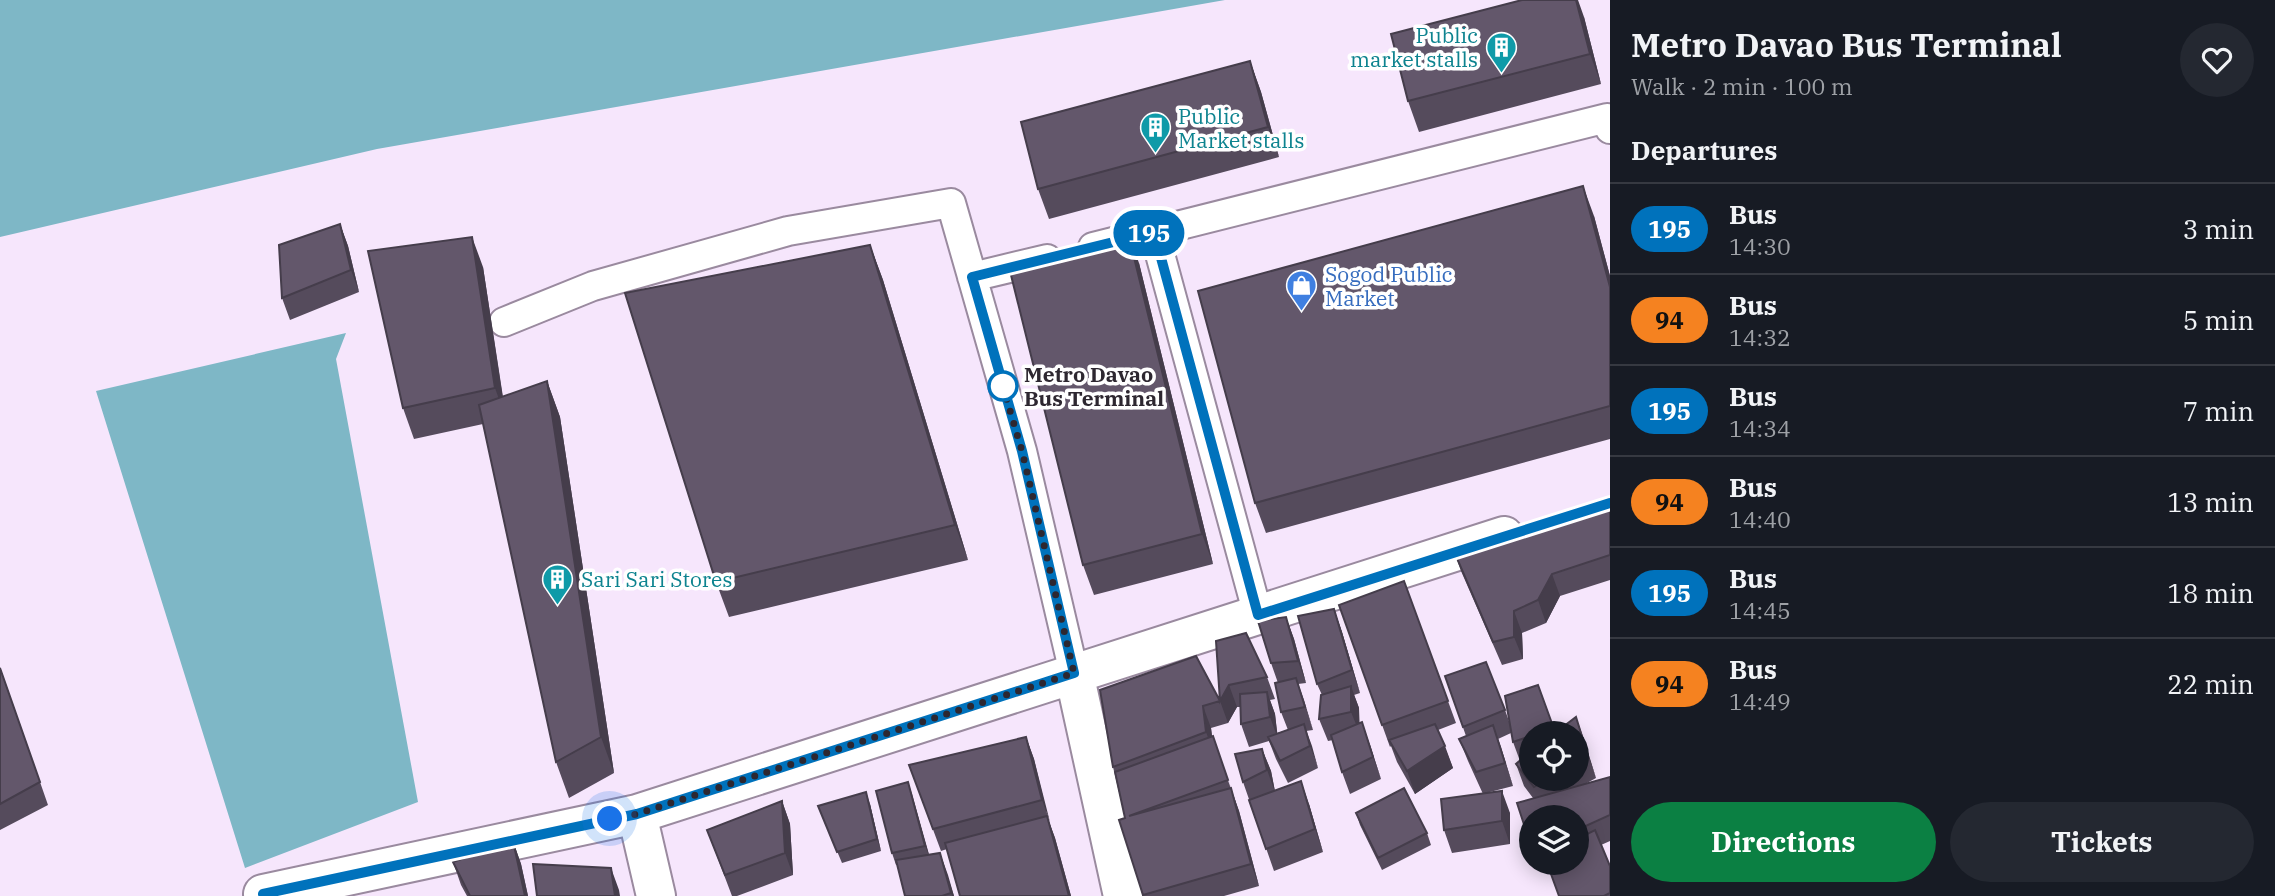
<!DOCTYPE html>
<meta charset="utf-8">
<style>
:root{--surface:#171b24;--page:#242831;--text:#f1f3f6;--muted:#9ea1a6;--line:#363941;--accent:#0b8043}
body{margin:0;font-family:"IBM Plex Serif",serif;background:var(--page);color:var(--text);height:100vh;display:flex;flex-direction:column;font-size:26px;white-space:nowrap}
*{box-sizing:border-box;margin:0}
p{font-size:23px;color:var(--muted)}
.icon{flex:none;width:38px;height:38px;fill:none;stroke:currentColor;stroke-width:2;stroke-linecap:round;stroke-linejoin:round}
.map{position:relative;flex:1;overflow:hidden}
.panel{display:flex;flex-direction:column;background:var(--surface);width:665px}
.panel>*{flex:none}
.badge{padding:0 14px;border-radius:23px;font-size:24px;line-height:46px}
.fabs{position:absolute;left:1519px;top:721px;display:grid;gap:14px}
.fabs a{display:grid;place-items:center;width:70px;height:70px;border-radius:50%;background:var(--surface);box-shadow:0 4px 18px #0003;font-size:35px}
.you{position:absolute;width:35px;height:35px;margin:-18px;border:5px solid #fff;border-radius:50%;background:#1a73e8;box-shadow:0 0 0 10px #1a73e833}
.map>.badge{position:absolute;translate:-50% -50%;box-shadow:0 0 0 4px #fff}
h2{padding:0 21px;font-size:26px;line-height:63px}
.round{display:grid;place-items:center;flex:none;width:74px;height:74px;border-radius:37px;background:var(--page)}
.summary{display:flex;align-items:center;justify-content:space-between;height:119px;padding:0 21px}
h1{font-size:33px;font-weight:700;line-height:52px}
.action{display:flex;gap:14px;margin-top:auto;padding:14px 21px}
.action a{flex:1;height:80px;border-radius:42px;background:var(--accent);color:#fff;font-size:28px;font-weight:700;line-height:80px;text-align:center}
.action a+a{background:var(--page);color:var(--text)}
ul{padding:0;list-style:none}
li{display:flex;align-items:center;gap:21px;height:91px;padding:0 21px;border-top:2px solid var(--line)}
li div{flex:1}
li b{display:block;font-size:26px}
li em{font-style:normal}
li .badge{min-width:77px;font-weight:700;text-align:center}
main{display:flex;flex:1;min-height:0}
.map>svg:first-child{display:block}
.water{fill:#7eb7c6}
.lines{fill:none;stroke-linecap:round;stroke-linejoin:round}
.service-casing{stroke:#9a8a9f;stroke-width:32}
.minor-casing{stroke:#9a8a9f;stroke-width:42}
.service{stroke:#fff;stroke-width:28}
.minor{stroke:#fff;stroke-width:38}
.wall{fill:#554b5c;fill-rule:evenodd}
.shaded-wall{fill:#453d4b}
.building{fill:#63576b;stroke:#453d4b;stroke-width:2}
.line-casing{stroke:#fff;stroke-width:16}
.line{stroke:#0072bc;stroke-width:10}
.walk{stroke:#2d2730;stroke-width:7;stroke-dasharray:0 12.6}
.stop-dot{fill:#fff;stroke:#0072bc;stroke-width:3.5}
.labels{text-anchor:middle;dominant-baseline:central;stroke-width:7;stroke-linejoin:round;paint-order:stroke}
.culture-label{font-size:21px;fill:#0d838f;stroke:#fff;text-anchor:start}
.shop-label{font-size:21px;fill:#366cbe;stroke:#fff;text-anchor:start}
.stop-label{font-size:21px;font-weight:bold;fill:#2d2730;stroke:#fff;text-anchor:start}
</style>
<main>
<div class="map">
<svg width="1610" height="896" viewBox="0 0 1610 896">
<rect width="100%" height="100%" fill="#f6e6fc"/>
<path class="water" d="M 0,0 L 1225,0 L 377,149 L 0,237 Z
M 346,333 L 336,359 L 418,802 L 245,868 L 96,391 Z"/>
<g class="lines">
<defs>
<path id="service" d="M 1154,232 L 1258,615
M 1093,247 L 1607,118 L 1610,129
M 972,277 L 1047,259
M 504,322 L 593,286 L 788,231 L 951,203 L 1022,451 L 1074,673"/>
<path id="minor" d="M 1074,673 L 1123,896
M 637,814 L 656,896
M 263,894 L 637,814 L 1504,536"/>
</defs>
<use href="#service" class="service-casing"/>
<use href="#minor" class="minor-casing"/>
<use href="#service" class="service"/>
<use href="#minor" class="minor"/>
</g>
<path class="wall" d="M 1584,17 L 1601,84 L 1419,132 L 1408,101 Z
M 1250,61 L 1261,92 L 1279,157 L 1049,219 L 1038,189 Z
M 1594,216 L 1610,276 L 1610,439 L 1266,533 L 1255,503 Z
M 340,224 L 348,246 L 359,292 L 290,320 L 282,298 Z
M 870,245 L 883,280 L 968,560 L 729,617 L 716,582 Z
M 1139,263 L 1213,564 L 1094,595 L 1083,565 Z
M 483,267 L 503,397 L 547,381 L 560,417 L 614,773 L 569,798 L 556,762 L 483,424 L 414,439 L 403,408 Z
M 1610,502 L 1610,580 L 1560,596 L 1546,623 L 1522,633 L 1523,659 L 1502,665 L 1461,571 L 1453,549 Z
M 1404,581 L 1456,723 L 1438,730 L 1453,768 L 1415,794 L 1397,762 L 1391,746 L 1390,747 L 1339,605 Z
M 1334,609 L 1342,632 L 1360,693 L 1354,695 L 1359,708 L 1359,723 L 1370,745 L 1381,779 L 1350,794 L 1342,772 L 1333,740 L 1328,741 L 1319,719 L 1322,695 L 1317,684 Z
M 1286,617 L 1294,639 L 1306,683 L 1298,684 L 1313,730 L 1306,731 L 1318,768 L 1288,783 L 1276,759 L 1269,741 L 1249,747 L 1241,724 L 1240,707 L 1237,707 L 1228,723 L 1220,701 L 1216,641 L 1267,677 L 1275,699 L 1270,700 L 1275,714 L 1277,733 L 1288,730 L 1281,712 L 1278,683 L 1271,663 Z
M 0,667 L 48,805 L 0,830 Z
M 1445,676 L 1505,710 L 1510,724 L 1538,685 L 1555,733 L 1576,717 L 1596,778 L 1587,783 L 1610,777 L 1610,841 L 1601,845 L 1610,866 L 1610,896 L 1559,896 L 1549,869 L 1541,872 L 1537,863 L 1577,863 L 1577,817 L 1533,798 L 1524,786 L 1516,764 L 1520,761 L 1513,742 L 1511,733 L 1498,739 L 1513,786 L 1486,793 L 1510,813 L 1510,844 L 1452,853 L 1444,830 L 1483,794 L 1468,761 L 1459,739 L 1466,736 ZM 1531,733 L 1577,733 L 1577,779 L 1531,779 Z
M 1100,690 L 1220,701 L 1228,723 L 1211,728 L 1212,736 L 1239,811 L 1259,886 L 1224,896 L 1143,896 L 1119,820 L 1125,818 L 1113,767 Z
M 1026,737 L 1034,759 L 1049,822 L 1055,838 L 1071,896 L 960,896 L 947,849 L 941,851 L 909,765 Z
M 1262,749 L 1271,771 L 1275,791 L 1309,804 L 1323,852 L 1274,871 L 1243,782 Z
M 908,782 L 929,855 L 940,853 L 954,896 L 905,896 L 897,865 L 896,865 L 892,853 Z
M 782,801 L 790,824 L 793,875 L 737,896 L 732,896 L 707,830 Z
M 870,804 L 881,851 L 842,863 L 818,806 Z
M 1356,813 L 1427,833 L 1431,845 L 1382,870 L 1360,825 Z
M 513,841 L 521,864 L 528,896 L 467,896 L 461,885 L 453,862 Z"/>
<path class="shaded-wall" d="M 1576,0 L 1578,0 L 1584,17 L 1601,84 L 1590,54 Z
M 1250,61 L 1261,92 L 1279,157 L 1268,127 Z
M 1583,186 L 1594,216 L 1610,276 L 1610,287 Z
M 340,224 L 348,246 L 359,292 L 351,270 Z
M 1128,233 L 1139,263 L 1213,564 L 1202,534 Z
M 472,237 L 483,267 L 506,419 L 495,388 Z
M 870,245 L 883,280 L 968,560 L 955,525 Z
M 547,381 L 560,417 L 614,773 L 601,737 Z
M 1552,574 L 1560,596 L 1546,623 L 1538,600 Z
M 1334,609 L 1342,632 L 1360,693 L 1352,670 Z
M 1514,611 L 1522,633 L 1523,659 L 1514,637 Z
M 1286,617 L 1294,639 L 1306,683 L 1298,661 Z
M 1296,678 L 1304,700 L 1313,730 L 1305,707 Z
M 1229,685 L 1237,707 L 1228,723 L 1220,701 Z
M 1351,686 L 1359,708 L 1360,734 L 1351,712 Z
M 1267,692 L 1275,714 L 1278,739 L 1270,717 Z
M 1203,706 L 1211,728 L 1214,754 L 1206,732 Z
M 1576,717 L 1584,739 L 1596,778 L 1588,756 Z
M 1362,722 L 1370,745 L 1381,779 L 1373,757 Z
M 1304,724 L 1312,746 L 1318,768 L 1310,746 Z
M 1493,725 L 1501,747 L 1513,786 L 1505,763 Z
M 1213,736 L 1239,811 L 1259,886 L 1251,864 L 1233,794 Z
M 1026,737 L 1034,759 L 1050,822 L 1042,800 Z
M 1445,746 L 1453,768 L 1415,794 L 1407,771 Z
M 1262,749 L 1271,771 L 1275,792 L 1267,770 Z
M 1301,781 L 1309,804 L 1323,852 L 1315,829 Z
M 908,782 L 912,794 L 930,858 L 925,846 Z
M 1502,791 L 1510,813 L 1510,844 L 1502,821 Z
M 866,792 L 870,804 L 881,851 L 877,839 Z
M 782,801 L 790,824 L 793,875 L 785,853 Z
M 1047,816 L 1055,838 L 1071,896 L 1069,896 Z
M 513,841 L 521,864 L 528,896 L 525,896 Z
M 940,853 L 948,875 L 954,896 L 952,896 L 951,893 Z
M 611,868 L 619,890 L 620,896 L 615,896 Z"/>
<path class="building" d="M 1522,0 L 1576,0 L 1590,54 L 1408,101 L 1391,34 Z
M 1250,61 L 1268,127 L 1038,189 L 1021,122 Z
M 1583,186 L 1610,287 L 1610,406 L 1255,503 L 1198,291 Z
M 340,224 L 351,270 L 282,298 L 279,245 Z
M 1128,233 L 1202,534 L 1083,565 L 1008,263 Z
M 472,237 L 495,388 L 403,408 L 368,251 Z
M 870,245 L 955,525 L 716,582 L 625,293 Z
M 547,381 L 601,737 L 556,762 L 479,405 Z
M 1610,502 L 1610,555 L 1552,574 L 1538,600 L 1514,611 L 1514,637 L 1493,642 L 1453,549 Z
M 1404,581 L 1448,701 L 1382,725 L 1339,605 Z
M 1334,609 L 1352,670 L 1317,684 L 1298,616 Z
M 1286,617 L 1298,661 L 1271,663 L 1258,621 Z
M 1246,633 L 1267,677 L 1229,685 L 1220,701 L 1216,641 Z
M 1196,656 L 1220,701 L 1203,706 L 1206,732 L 1113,767 L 1100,690 Z
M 1486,662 L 1505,710 L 1463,727 L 1445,676 Z
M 0,668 L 40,782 L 0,804 Z
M 1296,678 L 1305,707 L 1281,712 L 1275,683 Z
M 1538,685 L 1554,729 L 1540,733 L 1531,733 L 1531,736 L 1513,742 L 1505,696 Z
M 1351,686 L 1351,712 L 1319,719 L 1321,695 Z
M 1267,692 L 1270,717 L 1241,724 L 1240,694 Z
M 1576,717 L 1588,756 L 1577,762 L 1577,733 L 1555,733 Z
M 1362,722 L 1373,757 L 1342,772 L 1331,735 Z
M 1304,724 L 1310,746 L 1280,761 L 1268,737 Z
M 1435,724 L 1445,746 L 1407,771 L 1389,740 Z
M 1493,725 L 1505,763 L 1476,772 L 1459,739 Z
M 1213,736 L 1228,780 L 1129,816 L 1231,788 L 1251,864 L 1143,895 L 1119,820 L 1125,818 L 1115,772 Z
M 1026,737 L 1042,800 L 933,829 L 909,765 Z
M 1262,749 L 1267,770 L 1243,782 L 1235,754 Z
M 1531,751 L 1531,779 L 1547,779 L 1534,787 L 1516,764 Z
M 1610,777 L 1610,815 L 1577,830 L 1577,817 L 1531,817 L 1531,846 L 1517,803 Z
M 1301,781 L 1315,829 L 1266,849 L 1249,800 Z
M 908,782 L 925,846 L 892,853 L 876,791 Z
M 1404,788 L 1427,833 L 1378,858 L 1356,813 Z
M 1502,791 L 1502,821 L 1444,830 L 1441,799 Z
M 866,792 L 877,839 L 837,852 L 818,806 Z
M 782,801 L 785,853 L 725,875 L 707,830 Z
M 1047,816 L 1069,896 L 960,896 L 945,843 Z
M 1595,830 L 1610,866 L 1610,893 L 1604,896 L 1559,896 L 1547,863 L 1577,863 L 1577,839 Z
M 513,841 L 525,896 L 470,896 L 453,862 Z
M 940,853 L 951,893 L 942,896 L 905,896 L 896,860 Z
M 533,864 L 611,868 L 615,896 L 537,896 Z"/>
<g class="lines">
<defs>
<path id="line" d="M 263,894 L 637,814 L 1074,673 L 1022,451 L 972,277 L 1154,232 L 1258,615 L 1610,503"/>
</defs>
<use href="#line" class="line-casing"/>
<use href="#line" class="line"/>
<path class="walk" d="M 610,819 L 637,814 L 1074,673 L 1022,451 L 1000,377 L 1003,386"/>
</g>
<defs>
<symbol id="building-pin" viewBox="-11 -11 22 30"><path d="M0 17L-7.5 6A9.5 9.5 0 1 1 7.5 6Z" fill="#0f9aa8" stroke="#fff"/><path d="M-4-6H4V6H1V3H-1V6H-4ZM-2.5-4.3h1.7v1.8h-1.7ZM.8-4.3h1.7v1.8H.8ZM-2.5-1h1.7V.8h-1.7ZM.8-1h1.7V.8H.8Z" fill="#fff"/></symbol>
<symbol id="shop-pin" viewBox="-11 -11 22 30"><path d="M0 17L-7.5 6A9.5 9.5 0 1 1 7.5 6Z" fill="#3f7fe0" stroke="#fff"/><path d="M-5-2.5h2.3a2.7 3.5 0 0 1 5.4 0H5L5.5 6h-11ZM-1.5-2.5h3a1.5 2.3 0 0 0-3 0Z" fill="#fff"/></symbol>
</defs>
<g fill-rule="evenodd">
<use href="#building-pin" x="1484" y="30" width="35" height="47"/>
<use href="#building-pin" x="1138" y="110" width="35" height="47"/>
<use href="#shop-pin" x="1284" y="268" width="35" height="47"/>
<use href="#building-pin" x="540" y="562" width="35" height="47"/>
</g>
<circle class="stop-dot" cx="1003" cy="386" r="14"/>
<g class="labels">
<g class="culture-label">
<text x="1478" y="35" text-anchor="end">Public<tspan x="1478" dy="24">market stalls</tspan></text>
<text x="1178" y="116">Public<tspan x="1178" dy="24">Market stalls</tspan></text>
<text x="581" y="579">Sari Sari Stores</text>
</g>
<g class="shop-label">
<text x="1325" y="274">Sogod Public<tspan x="1325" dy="24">Market</tspan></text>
</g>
<g class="stop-label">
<text x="1024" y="374">Metro Davao<tspan x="1024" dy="24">Bus Terminal</tspan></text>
</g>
</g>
</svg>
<div class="fabs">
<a><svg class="icon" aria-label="locate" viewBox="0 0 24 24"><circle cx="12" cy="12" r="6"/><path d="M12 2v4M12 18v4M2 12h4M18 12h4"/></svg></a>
<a><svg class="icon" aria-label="layers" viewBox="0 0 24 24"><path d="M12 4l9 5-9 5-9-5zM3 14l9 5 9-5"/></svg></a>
</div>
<div class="you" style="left:610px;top:819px"></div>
<b class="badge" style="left:1149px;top:233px;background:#0072bc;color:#fff">195</b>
</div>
<section class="panel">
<div class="summary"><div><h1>Metro Davao Bus Terminal</h1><p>Walk · 2 min · 100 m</p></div><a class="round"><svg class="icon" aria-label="heart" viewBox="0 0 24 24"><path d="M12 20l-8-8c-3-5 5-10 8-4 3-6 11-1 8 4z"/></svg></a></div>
<h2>Departures</h2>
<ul>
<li><span class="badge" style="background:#0072bc;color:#fff">195</span><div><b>Bus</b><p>14:30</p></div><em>3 min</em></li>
<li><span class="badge" style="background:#f58220;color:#111">94</span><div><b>Bus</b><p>14:32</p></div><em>5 min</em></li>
<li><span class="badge" style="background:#0072bc;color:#fff">195</span><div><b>Bus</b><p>14:34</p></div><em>7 min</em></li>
<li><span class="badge" style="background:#f58220;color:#111">94</span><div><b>Bus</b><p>14:40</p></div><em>13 min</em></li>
<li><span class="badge" style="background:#0072bc;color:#fff">195</span><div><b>Bus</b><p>14:45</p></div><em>18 min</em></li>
<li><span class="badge" style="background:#f58220;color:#111">94</span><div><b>Bus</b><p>14:49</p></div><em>22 min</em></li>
</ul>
<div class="action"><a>Directions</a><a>Tickets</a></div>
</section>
</main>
